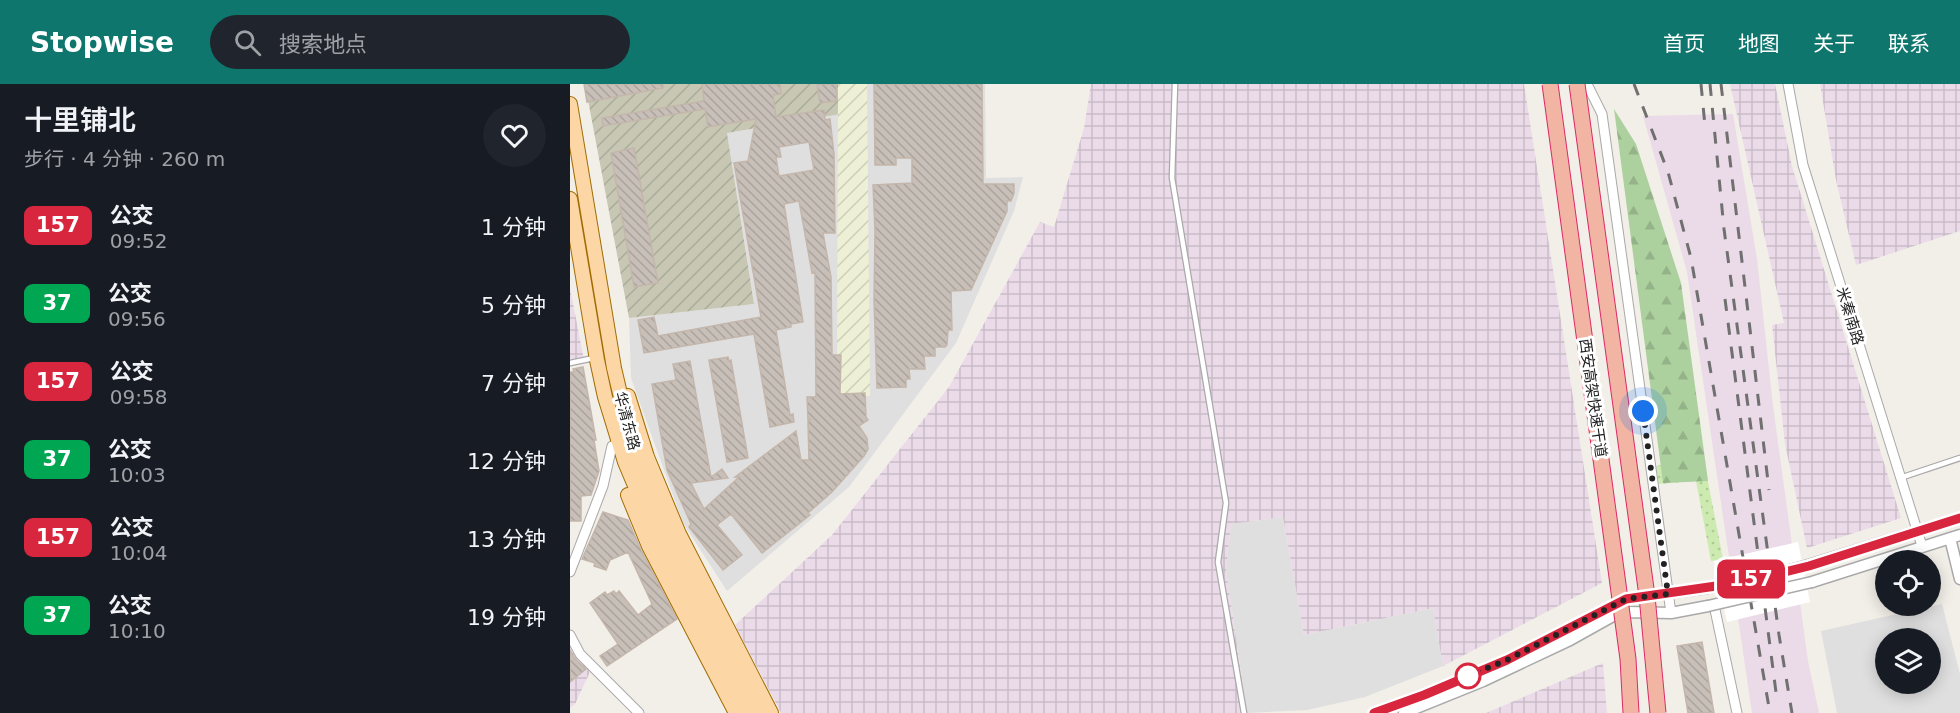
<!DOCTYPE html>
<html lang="zh">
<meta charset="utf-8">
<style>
:root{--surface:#171b24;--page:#20242c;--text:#f1f3f6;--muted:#9ea1a6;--accent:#0f766e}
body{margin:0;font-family:"DejaVu Sans","Noto Sans SC",sans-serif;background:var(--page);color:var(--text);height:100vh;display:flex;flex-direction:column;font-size:22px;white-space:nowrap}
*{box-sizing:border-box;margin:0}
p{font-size:20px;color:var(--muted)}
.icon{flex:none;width:33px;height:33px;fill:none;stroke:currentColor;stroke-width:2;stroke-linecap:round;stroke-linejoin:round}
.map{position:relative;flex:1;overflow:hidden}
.details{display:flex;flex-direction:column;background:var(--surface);width:570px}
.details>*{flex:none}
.badge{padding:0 12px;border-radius:9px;font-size:21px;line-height:39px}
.controls{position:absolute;left:1305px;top:466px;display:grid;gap:12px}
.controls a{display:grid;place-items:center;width:66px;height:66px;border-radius:50%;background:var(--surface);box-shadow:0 3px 15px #0003;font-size:30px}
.you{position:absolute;width:30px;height:30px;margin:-15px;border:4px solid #fff;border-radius:50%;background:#1a73e8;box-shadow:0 0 0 9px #1a73e833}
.map>.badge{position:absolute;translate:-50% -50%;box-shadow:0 0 0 3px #fff}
.round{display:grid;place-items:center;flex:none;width:63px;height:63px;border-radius:32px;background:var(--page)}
.summary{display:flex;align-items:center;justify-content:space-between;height:102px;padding:0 24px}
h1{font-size:28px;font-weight:600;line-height:45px}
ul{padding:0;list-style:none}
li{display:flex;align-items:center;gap:18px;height:78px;padding:0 24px}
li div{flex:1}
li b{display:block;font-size:22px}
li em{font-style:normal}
li .badge{min-width:66px;font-weight:700;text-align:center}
header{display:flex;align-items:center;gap:36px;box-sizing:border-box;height:84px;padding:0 30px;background:var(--accent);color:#fff}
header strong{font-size:28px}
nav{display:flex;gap:33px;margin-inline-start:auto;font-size:21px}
.search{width:420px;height:54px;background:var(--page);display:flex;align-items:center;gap:15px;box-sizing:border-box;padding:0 21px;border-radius:33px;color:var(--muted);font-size:22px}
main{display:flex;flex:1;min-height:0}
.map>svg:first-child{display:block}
.residential{fill:#e0dfdf;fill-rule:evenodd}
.industrial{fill:url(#industrial-grid)}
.railway{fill:#ebdbe8}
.construction{fill:url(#construction-furrows)}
.farmland{fill:url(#farmland-furrows)}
.grass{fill:url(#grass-dots)}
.forest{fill:url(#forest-firs)}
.pier{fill:#fff}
.building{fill:url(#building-back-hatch);stroke:#c4b6ab;stroke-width:1.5;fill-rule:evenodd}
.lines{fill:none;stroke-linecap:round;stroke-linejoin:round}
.service-casing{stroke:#a9a9a9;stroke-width:7}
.minor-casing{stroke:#a9a9a9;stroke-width:11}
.tertiary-casing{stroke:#a9a9a9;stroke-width:13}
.primary-casing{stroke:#a06b00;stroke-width:16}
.service{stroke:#fff;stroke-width:4.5}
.minor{stroke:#fff;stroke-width:9}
.tertiary{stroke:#fff;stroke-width:10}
.primary{stroke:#fcd6a4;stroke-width:14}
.rail{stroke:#707070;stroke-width:3;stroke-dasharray:12 12;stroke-linecap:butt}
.tertiary-bridge-casing{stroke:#a9a9a9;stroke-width:13;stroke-linecap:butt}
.trunk-bridge-casing{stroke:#dc2a67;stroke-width:17;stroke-linecap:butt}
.tertiary-bridge{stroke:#fff;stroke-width:10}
.trunk-bridge{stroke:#f2b4a3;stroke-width:15}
.line-casing{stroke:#fff;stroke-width:14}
.line{stroke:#d7263d;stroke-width:9}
.walk{stroke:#222;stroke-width:6;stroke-dasharray:0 10.8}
.stop-dot{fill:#fff;stroke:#d7263d;stroke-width:3}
.labels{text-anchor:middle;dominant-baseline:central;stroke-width:6;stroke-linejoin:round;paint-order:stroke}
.street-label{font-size:15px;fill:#222;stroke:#fff}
</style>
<header>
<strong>Stopwise</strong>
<div class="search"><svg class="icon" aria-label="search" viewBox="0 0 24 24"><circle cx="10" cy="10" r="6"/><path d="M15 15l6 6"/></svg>搜索地点</div>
<nav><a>首页</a><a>地图</a><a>关于</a><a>联系</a></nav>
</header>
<main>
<section class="details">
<div class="summary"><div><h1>十里铺北</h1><p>步行 · 4 分钟 · 260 m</p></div><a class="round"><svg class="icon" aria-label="heart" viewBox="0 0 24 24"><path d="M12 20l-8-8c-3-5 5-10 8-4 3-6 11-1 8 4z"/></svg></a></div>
<ul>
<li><span class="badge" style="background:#d7263d;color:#fff">157</span><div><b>公交</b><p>09:52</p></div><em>1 分钟</em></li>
<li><span class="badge" style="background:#00a651;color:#fff">37</span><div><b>公交</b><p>09:56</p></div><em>5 分钟</em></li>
<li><span class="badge" style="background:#d7263d;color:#fff">157</span><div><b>公交</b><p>09:58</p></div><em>7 分钟</em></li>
<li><span class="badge" style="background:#00a651;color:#fff">37</span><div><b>公交</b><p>10:03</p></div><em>12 分钟</em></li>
<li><span class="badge" style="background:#d7263d;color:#fff">157</span><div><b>公交</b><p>10:04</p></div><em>13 分钟</em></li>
<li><span class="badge" style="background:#00a651;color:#fff">37</span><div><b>公交</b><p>10:10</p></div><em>19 分钟</em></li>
</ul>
</section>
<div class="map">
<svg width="1390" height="629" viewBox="0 0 1390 629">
<defs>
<pattern id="industrial-grid" width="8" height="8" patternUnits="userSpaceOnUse" patternTransform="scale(1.5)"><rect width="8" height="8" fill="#ebdbe8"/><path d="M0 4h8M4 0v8" fill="none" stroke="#c9bcc7"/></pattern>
<pattern id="construction-furrows" width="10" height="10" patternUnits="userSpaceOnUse" patternTransform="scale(1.5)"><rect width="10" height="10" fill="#c7c7b4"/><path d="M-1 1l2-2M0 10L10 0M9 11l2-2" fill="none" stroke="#abab9a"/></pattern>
<pattern id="farmland-furrows" width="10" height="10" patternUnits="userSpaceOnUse" patternTransform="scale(1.5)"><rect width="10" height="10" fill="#eef0d5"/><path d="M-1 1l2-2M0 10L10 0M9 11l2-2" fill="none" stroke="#ccceb7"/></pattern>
<pattern id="grass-dots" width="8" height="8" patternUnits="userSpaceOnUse" patternTransform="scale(1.5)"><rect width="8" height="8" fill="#cdebb0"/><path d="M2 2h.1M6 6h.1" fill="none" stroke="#b0c997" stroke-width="1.8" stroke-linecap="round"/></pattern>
<pattern id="forest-firs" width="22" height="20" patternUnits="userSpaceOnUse" patternTransform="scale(1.5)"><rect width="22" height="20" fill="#add19e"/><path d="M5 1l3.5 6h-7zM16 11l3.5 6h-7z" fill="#95b388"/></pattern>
<pattern id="building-back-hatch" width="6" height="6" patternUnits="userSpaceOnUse" patternTransform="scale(1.5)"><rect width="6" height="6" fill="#c7bfb8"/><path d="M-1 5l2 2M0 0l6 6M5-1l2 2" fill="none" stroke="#aba49e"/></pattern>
</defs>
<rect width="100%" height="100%" fill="#f2efe9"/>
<path class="residential" d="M 271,0 L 415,0 L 416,94 L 453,93 L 444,127 L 386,259 L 279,403 L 157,507 L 113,439 L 61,294 L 59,234 L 184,220 L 157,49 L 271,30 Z
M 713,433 L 734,551 L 863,524 L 873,582 L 795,613 L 737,626 L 677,629 L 656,486 L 661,440 Z
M 1372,520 L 1390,590 L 1390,629 L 1267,629 L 1251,547 ZM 1316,555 L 1360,555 L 1360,600 L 1316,600 Z"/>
<path class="industrial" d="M 521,0 L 954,0 L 1032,499 L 873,582 L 863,524 L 734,551 L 713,433 L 661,440 L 656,486 L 677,629 L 211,629 L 165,541 L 262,451 L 379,303 L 470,138 L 484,143 L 514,44 Z
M 1160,0 L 1205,0 L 1222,82 L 1331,434 L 1237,464 L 1215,360 L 1202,241 L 1214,239 Z
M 1250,0 L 1390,0 L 1390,147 L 1286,181 L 1266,96 Z
M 0,204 L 14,276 L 0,278 Z
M 0,555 L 20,588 L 5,620 L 0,624 Z
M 1033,579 L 1037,629 L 916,629 Z"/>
<path class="railway" d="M 1163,30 L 1187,175 L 1203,322 L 1238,577 L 1249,629 L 1182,629 L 1117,188 L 1073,32 Z"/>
<path class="construction" d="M 15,0 L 271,0 L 271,30 L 157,49 L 184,220 L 59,234 Z"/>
<path class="farmland" d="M 268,0 L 297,0 L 300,312 L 267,313 Z"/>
<path class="grass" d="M 1133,372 L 1153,475 L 1141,477 L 1126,397 L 1089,400 L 1086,382 Z"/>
<path class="forest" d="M 1044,25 L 1066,60 L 1111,199 L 1138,397 L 1093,399 Z"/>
<path class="pier" d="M 1228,458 L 1240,518 L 1157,538 L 1144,477 Z"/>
<path class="building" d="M 14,0 L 93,0 L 93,4 L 17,18 Z
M 132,0 L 210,0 L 211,10 L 203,11 L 206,33 L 254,26 L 255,36 L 260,35 L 264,70 L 265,149 L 253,149 L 261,193 L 262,271 L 271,271 L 270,310 L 295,309 L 296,333 L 298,336 L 289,342 L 297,354 L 298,365 L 294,372 L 262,408 L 238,429 L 240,431 L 192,469 L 161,430 L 147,441 L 172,471 L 153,486 L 119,443 L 121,440 L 97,386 L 82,300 L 106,296 L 103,280 L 120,277 L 141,393 L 152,385 L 158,394 L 121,399 L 134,425 L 169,393 L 165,393 L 226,347 L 231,376 L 239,376 L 238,338 L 241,335 L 238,336 L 237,313 L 246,313 L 245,188 L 242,189 L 229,117 L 214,120 L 233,238 L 221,240 L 221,243 L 206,246 L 220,331 L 223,330 L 224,338 L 200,343 L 184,250 L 74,269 L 68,236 L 84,233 L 88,252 L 191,233 L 164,79 L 178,77 L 186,35 L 138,43 L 135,25 L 33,42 L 32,34 L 134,17 ZM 239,58 L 244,86 L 209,92 L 206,73 L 211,73 L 209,63 Z
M 247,0 L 266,0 L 267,17 L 250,19 Z
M 304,0 L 412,0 L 413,100 L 444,100 L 444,109 L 441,117 L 437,117 L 437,127 L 401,206 L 381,207 L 382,246 L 378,246 L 377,261 L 375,263 L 365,263 L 365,272 L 354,272 L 355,285 L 339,285 L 340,295 L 336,295 L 336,303 L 307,304 L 304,216 L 305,146 L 303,101 L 342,99 L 342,74 L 326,74 L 326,81 L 305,81 Z
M 64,64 L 88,199 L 64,203 L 41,69 Z
M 158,273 L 159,277 L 161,276 L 178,374 L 157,378 L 139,276 Z
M 13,283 L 26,356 L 24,356 L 29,387 L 21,411 L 11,412 L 11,437 L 0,437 L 0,288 L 4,288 L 3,285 Z
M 33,428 L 58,436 L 71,466 L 107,535 L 37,582 L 30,572 L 48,560 L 20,519 L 35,508 L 37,511 L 44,507 L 46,510 L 49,507 L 68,531 L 82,520 L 58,468 L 40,476 L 36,486 L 24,482 L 25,479 L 12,475 Z
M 1132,558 L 1144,629 L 1118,629 L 1107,562 Z
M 0,566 L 5,575 L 16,585 L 0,598 Z"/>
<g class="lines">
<defs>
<path id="service" d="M 605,0 L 602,94 L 656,419 L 648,478 L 674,629
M 0,279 L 24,274
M 1330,394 L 1390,374"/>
<path id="minor" d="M 1017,0 L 1032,30 L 1101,529
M 1218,0 L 1233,81 L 1352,462
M 0,488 L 33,402 L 42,362
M 1144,521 L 1167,629
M 0,551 L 10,570 L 69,629"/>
<path id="tertiary" d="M 1380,454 L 1390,495
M 1239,481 L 1390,434
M 1242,498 L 1390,451
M 804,629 L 854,611 L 937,576 L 1056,515 L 1136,504
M 834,629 L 913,597 L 1000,556 L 1043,532 L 1057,528 L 1101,529 L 1138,522"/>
<path id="primary" d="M 0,20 L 44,284 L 63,365 L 94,442 L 191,629
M 0,115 L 27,276 L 35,313 L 55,378 L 90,461 L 178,629
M 58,312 L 77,373 L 109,450 L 201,629
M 58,411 L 79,462 L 166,629"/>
</defs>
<use href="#service" class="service-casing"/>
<use href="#minor" class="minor-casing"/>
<use href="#tertiary" class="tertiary-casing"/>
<use href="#primary" class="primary-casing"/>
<use href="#service" class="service"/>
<use href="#minor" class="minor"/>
<use href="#tertiary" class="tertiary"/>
<use href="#primary" class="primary"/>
<path class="rail" d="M 1064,0 L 1098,88 L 1121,174 L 1200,629
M 1131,0 L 1135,42
M 1140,0 L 1154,145 L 1209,551 L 1222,629
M 1151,0 L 1199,406
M 1155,215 L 1207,616"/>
<defs>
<path id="tertiary-bridge" d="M 1136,504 L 1194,493 L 1239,481
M 1138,522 L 1242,498"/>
<path id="trunk-bridge" d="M 980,0 L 1047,493 L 1058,575 L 1061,629
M 1007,0 L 1077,512 L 1088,629"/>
</defs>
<use href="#tertiary-bridge" class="tertiary-bridge-casing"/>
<use href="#trunk-bridge" class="trunk-bridge-casing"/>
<use href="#tertiary-bridge" class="tertiary-bridge"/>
<use href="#trunk-bridge" class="trunk-bridge"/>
</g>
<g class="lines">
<defs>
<path id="line" d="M 804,629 L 854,611 L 937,576 L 1056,515 L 1146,502 L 1194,493 L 1239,482 L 1390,434"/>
</defs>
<use href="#line" class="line-casing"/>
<use href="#line" class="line"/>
<path class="walk" d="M 898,592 L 937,576 L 1056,515 L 1098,510 L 1073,327"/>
</g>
<circle class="stop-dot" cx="898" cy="592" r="12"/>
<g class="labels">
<g class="street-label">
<text transform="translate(1280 232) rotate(73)">米秦南路</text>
<text transform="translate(1023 314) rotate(82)">西安高架快速干道</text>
<text transform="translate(57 337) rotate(75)">华清东路</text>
</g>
</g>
</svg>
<div class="controls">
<a><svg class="icon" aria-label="locate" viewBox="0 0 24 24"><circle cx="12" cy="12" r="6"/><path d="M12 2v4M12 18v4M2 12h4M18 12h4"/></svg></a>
<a><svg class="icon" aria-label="layers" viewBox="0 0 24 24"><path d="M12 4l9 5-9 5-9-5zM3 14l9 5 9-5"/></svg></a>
</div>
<div class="you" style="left:1073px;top:327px"></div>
<b class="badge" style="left:1181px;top:495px;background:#d7263d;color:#fff">157</b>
</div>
</main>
